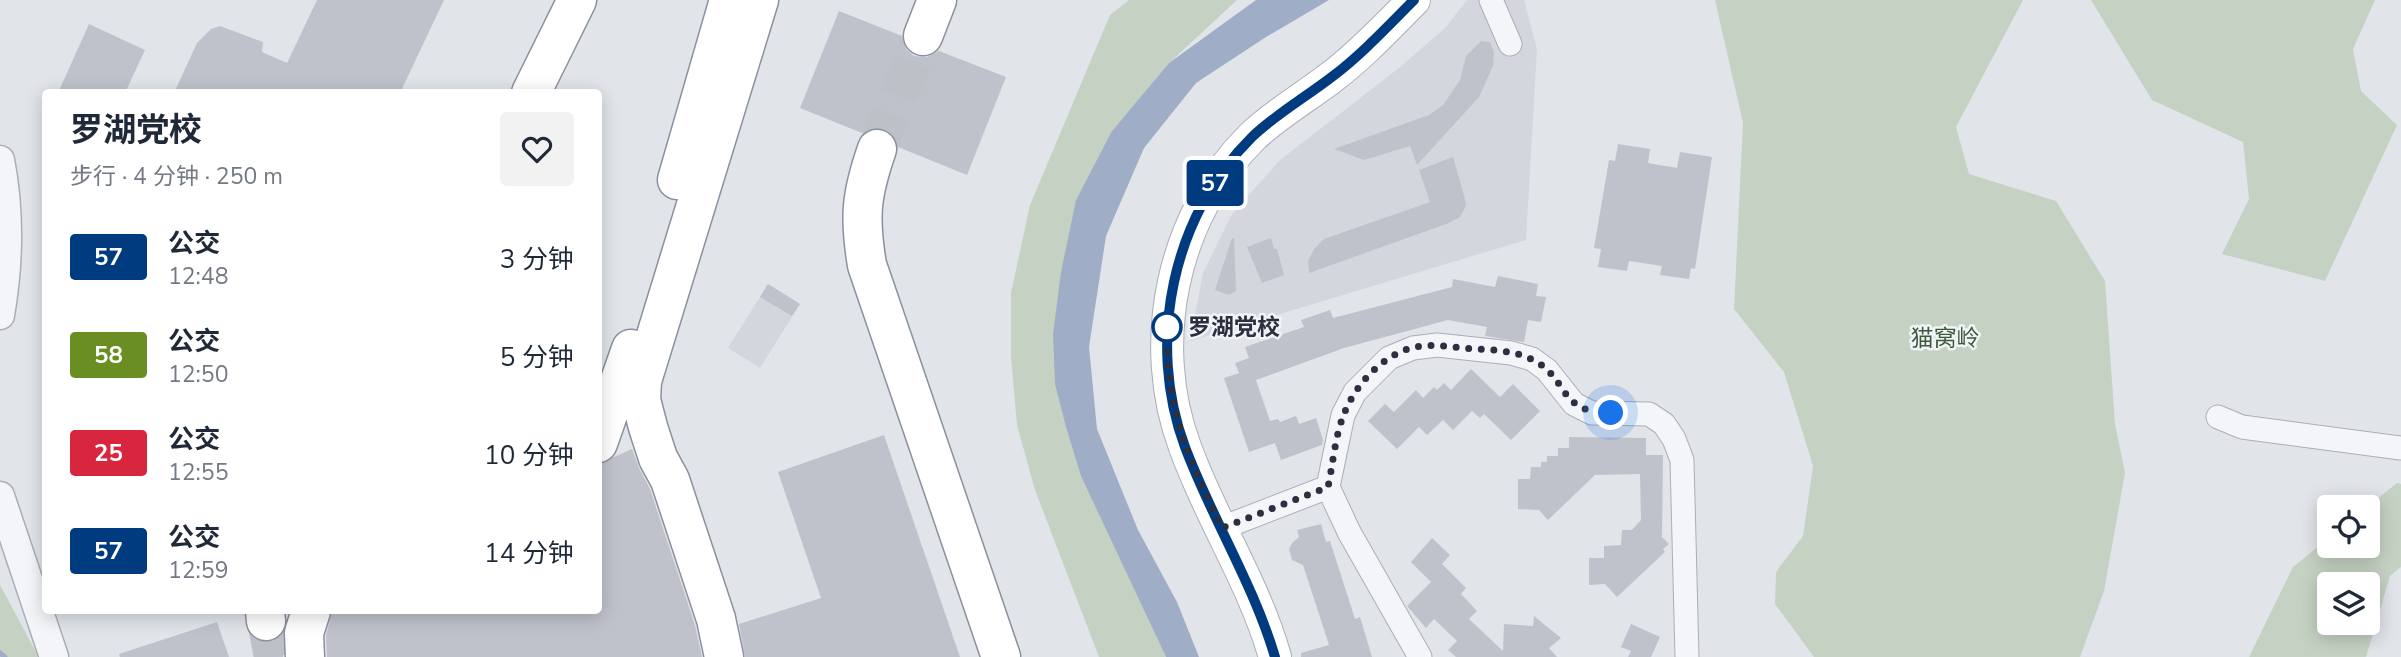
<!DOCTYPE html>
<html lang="zh">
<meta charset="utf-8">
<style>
:root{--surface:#fff;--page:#f2f2f3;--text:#1f2937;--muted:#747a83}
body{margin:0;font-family:"Nunito Sans","Noto Sans SC",sans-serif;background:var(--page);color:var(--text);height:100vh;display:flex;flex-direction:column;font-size:26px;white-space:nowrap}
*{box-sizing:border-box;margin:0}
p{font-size:23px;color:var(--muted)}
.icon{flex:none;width:38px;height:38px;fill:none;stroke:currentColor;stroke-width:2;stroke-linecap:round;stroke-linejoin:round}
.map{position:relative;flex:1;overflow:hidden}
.side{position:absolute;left:42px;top:89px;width:560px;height:525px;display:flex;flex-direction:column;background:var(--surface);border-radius:7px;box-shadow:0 4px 18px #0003}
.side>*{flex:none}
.badge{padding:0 14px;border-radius:5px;font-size:24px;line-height:46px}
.fabs{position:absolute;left:2317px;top:495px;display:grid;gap:14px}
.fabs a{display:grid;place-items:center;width:63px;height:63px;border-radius:7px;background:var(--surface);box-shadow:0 4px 18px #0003;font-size:35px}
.you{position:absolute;width:35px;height:35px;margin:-18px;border:5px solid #fff;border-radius:50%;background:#1a73e8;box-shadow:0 0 0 10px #1a73e833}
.map>.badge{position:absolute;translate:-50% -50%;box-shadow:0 0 0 4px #fff}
.round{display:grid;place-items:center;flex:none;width:74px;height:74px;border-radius:7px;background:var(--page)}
.headline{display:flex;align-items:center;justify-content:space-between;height:119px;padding:0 28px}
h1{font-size:33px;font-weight:700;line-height:52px}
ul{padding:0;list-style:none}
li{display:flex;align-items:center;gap:21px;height:98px;padding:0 28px}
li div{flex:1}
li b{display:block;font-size:26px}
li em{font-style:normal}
li .badge{min-width:77px;font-weight:700;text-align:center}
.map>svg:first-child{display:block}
.built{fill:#d4d6de}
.green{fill:#c5d2c3;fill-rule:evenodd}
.water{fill:#9faec6}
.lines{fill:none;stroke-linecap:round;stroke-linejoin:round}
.stream{stroke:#9faec6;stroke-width:5}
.building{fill:#bfc2cb}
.trunk-tunnel{stroke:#bdc0c7;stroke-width:38;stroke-dasharray:38 19;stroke-linecap:butt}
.minor-casing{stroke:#aaaeb6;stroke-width:25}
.tertiary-casing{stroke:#aaaeb6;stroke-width:31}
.secondary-casing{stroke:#aaaeb6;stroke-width:34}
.trunk-casing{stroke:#8a909f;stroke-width:41}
.minor{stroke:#f4f5f8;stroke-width:23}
.tertiary{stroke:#f4f5f8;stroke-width:28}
.secondary{stroke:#fff;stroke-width:32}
.trunk{stroke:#fff;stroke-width:38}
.line-casing{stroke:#fff;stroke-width:16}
.line{stroke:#003b80;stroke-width:10}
.walk{stroke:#2b3040;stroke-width:7;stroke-dasharray:0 12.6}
.stop-dot{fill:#fff;stroke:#003b80;stroke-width:3.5}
.labels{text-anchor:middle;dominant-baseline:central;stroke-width:5;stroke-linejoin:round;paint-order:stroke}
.stop-label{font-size:23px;font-weight:bold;fill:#2b3040;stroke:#f1f3f7;text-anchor:start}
.park-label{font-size:23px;fill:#3c5a39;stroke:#f1f3f7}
</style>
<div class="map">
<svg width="2401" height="657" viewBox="0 0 2401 657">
<rect width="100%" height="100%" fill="#e1e4e9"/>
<path class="built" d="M 1467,0 L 1524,0 L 1537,49 L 1526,240 L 1190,341 L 1203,273 L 1232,214 L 1280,160 L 1399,68 L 1445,28 Z
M 768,284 L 800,304 L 760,368 L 728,348 Z"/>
<path class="green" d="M 1129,0 L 1237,0 L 1169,63 L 1114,129 L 1076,200 L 1079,469 L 1166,657 L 1099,657 L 1035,490 L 1017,425 L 1011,356 L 1011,293 L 1030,205 L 1110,15 Z
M 1715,0 L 2023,0 L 1956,127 L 1969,174 L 2056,201 L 2105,281 L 2115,424 L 2125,473 L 2104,591 L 2080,657 L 1814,657 L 1775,604 L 1776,572 L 1803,536 L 1813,466 L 1784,372 L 1734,309 L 1743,123 Z
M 2091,0 L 2375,0 L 2353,49 L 2361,91 L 2397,125 L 2325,281 L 2222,254 L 2249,199 L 2243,142 L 2152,100 Z
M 2397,483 L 2401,484 L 2401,567 L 2390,576 L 2366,657 L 2249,657 L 2293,567 L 2329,538 L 2329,546 L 2368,546 L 2367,507 ZM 2329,584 L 2368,584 L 2368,623 L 2329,623 Z
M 0,585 L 36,652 L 37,657 L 0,657 Z"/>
<path class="water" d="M 1256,0 L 1329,0 L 1266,37 L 1196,83 L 1144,148 L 1106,236 L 1089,347 L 1097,429 L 1138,530 L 1177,602 L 1199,657 L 1166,657 L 1081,476 L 1066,427 L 1055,384 L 1053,334 L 1061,272 L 1076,200 L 1112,131 L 1169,63 Z"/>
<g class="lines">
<path class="stream" d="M 0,653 L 5,657"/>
</g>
<path class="building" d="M 317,0 L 444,0 L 400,93 L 174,93 L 197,43 L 211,29 L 220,26 L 263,42 L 262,52 L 287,63 Z
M 839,11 L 902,36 L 906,49 L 914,56 L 927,57 L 939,51 L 1006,77 L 967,175 L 898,147 L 894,135 L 884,129 L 872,128 L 862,133 L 800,108 Z
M 89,24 L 145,50 L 125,93 L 58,93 Z
M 1481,41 L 1490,42 L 1494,52 L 1493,66 L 1479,97 L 1417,165 L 1410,146 L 1364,160 L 1334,149 L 1429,115 L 1443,105 L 1460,80 L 1466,56 Z
M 1618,144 L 1650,149 L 1648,163 L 1677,168 L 1680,152 L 1712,157 L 1695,269 L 1691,268 L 1689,279 L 1660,275 L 1662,266 L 1629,261 L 1627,271 L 1598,267 L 1601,249 L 1594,248 L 1609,160 L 1615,161 Z
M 1453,157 L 1465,199 L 1466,206 L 1460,217 L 1449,223 L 1309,273 L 1308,261 L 1314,249 L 1324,239 L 1430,202 L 1419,170 Z
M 1232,238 L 1234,238 L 1236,291 L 1229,295 L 1215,290 Z
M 1271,238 L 1274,249 L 1277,249 L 1284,275 L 1262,283 L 1247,247 Z
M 1498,276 L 1538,284 L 1536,296 L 1546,297 L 1541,322 L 1528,320 L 1524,342 L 1485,336 L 1487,327 L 1448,320 L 1344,348 L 1256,380 L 1270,421 L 1278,419 L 1280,422 L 1296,416 L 1299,424 L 1316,418 L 1323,440 L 1322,445 L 1281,460 L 1275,443 L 1249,452 L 1224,378 L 1239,373 L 1235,363 L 1249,358 L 1245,347 L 1304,327 L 1301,320 L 1330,310 L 1333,318 L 1452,287 L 1453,279 L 1495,287 Z
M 768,284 L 800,304 L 792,316 L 760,297 Z
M 1471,369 L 1500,397 L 1513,384 L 1540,411 L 1511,440 L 1484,414 L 1480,418 L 1472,411 L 1453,430 L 1443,420 L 1427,435 L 1419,427 L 1397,449 L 1368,421 L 1385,404 L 1394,412 L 1416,390 L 1423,398 L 1434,387 L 1437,390 L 1444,383 L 1451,390 Z
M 884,435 L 960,657 L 745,657 L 739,624 L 821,598 L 778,472 Z
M 1569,437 L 1646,438 L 1646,455 L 1663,455 L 1662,537 L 1669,544 L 1663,549 L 1665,552 L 1617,597 L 1605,584 L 1589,585 L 1589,558 L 1604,558 L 1604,546 L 1621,545 L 1622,530 L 1632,530 L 1641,520 L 1640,474 L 1595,475 L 1548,520 L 1539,510 L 1518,509 L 1518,479 L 1530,479 L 1531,467 L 1541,467 L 1541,462 L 1547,462 L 1547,456 L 1558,456 L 1558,448 L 1569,448 Z
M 632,449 L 639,468 L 650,489 L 695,625 L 702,657 L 327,657 L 326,636 L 332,611 L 598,611 L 598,464 Z
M 1321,524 L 1326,542 L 1330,541 L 1355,619 L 1360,617 L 1372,657 L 1301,657 L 1301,653 L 1329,645 L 1303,565 L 1292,560 L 1289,549 L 1292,543 L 1299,537 L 1297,530 Z
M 1432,538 L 1450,555 L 1442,564 L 1466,588 L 1461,594 L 1477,611 L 1469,619 L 1503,651 L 1504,624 L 1533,626 L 1534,616 L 1561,638 L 1549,648 L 1557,657 L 1456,657 L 1448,650 L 1457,641 L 1434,619 L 1426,628 L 1407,606 L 1431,582 L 1411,562 Z
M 217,622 L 229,657 L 120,657 L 119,654 Z
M 1631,624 L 1660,637 L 1651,657 L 1628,657 L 1631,651 L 1621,647 Z
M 282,635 L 283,657 L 268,657 L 269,643 Z"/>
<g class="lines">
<path class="trunk-tunnel" d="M 877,149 L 923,36
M 266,621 L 273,657"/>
<defs>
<path id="minor" d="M 1491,0 L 1510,44
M 2218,417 L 2242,427 L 2401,448
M 1222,528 L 1328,487
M 1420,657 L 1349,532 L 1328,487 L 1343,415 L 1355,392 L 1389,358 L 1413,348 L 1437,345 L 1511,353 L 1532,359 L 1547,370 L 1574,404 L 1592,413 L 1649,414 L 1664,424 L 1674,439 L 1682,460 L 1687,657"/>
<path id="tertiary" d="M 0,160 C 10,212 9,263 0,315
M 0,496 L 54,657"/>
<path id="secondary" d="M 1275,657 C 1254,583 1211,519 1185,447 C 1146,343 1172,216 1252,137 C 1276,114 1306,97 1333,76 C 1362,54 1388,26 1414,0"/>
<path id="trunk" d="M 923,36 L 937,0
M 531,93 L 577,0
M 877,149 C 861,195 859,217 867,265 L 1001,657
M 677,180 L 729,0
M 598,443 L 631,349
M 265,611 L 266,621
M 305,657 L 304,633 L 311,611
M 724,657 L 716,619 L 670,480 L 658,458 L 648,427 L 641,400 L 642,381 L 759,0"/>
</defs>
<use href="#minor" class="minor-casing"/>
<use href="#tertiary" class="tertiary-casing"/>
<use href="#secondary" class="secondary-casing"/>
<use href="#trunk" class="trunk-casing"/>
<use href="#minor" class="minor"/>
<use href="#tertiary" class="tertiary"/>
<use href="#secondary" class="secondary"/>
<use href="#trunk" class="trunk"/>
</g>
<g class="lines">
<defs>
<path id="line" d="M 1275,657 C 1253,583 1212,519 1185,447 C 1146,343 1172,216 1252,137 C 1276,114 1306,97 1333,76 C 1362,54 1388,26 1414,0"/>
</defs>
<use href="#line" class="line-casing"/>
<use href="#line" class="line"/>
<path class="walk" d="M 1167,327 C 1166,409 1187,456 1222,528 L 1328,487 C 1333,464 1335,436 1344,414 C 1355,385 1383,354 1415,347 C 1431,344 1447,346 1463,348 C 1486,350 1510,349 1531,359 C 1570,377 1556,413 1611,413"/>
</g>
<circle class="stop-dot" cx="1167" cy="327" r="14"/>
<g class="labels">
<g class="stop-label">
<text x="1188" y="327">罗湖党校</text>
</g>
<g class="park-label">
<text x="1945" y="338">猫窝岭</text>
</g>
</g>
</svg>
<div class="fabs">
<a><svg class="icon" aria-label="locate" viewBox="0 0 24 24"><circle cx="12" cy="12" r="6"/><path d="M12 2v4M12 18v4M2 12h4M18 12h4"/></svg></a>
<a><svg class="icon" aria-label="layers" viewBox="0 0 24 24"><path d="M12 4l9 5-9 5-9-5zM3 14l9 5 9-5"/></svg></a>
</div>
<div class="you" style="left:1611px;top:413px"></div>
<b class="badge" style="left:1215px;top:183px;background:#003b80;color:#fff">57</b>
<section class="side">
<div class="headline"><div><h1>罗湖党校</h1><p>步行 · 4 分钟 · 250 m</p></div><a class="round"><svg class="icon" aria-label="heart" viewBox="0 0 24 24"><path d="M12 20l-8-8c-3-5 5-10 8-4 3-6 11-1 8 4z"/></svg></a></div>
<ul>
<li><span class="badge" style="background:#003b80;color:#fff">57</span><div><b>公交</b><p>12:48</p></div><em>3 分钟</em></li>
<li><span class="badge" style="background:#6b8e23;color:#fff">58</span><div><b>公交</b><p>12:50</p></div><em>5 分钟</em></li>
<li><span class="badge" style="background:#d7263d;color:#fff">25</span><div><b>公交</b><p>12:55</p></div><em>10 分钟</em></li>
<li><span class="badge" style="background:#003b80;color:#fff">57</span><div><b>公交</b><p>12:59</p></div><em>14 分钟</em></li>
</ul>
</section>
</div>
